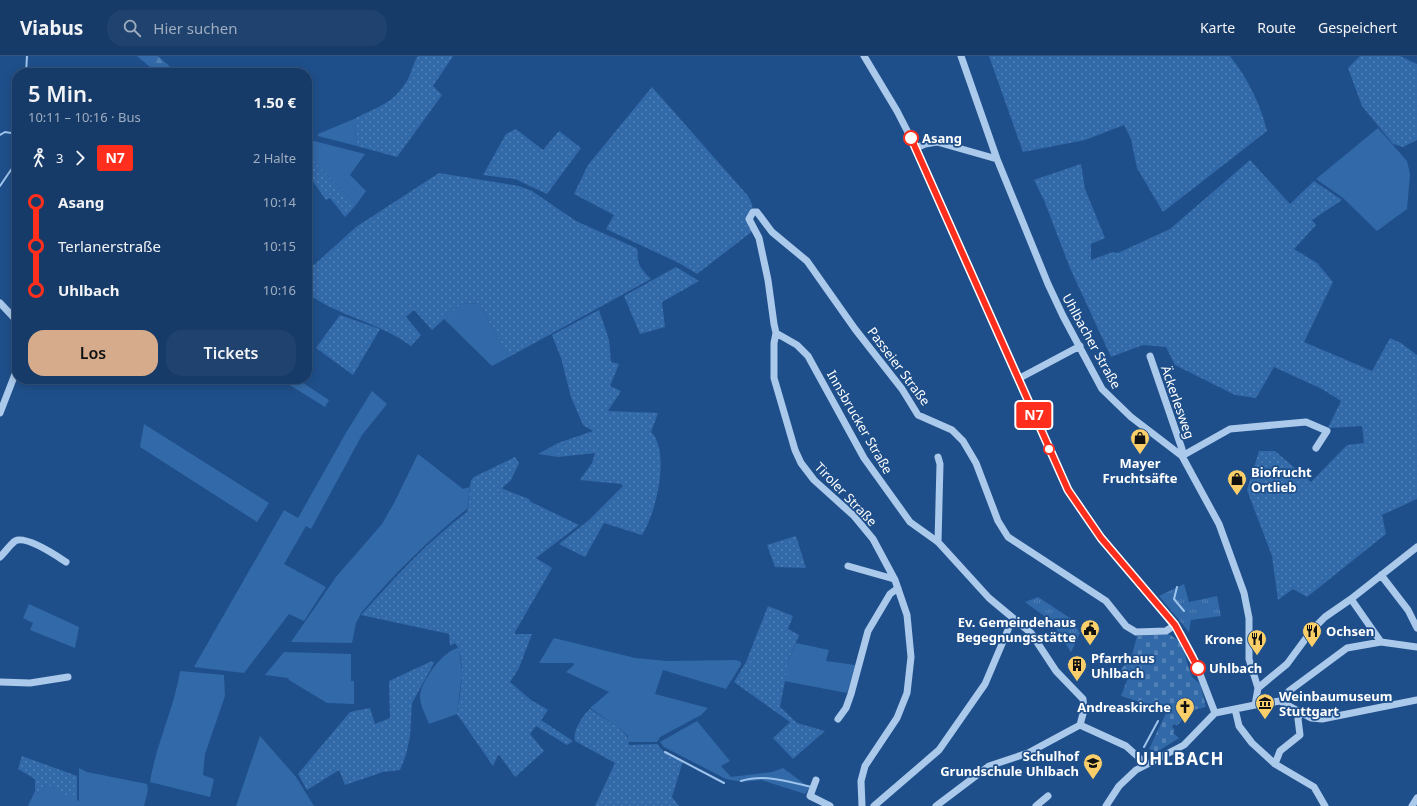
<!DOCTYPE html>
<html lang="de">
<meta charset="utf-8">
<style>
:root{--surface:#173b68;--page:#20426e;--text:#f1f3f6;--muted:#9eadc0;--line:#36557c;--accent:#d6ab8b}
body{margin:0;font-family:"Noto Sans",sans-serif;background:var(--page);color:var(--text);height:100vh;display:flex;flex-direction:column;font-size:15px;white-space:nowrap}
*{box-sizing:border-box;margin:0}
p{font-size:13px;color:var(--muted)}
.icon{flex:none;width:22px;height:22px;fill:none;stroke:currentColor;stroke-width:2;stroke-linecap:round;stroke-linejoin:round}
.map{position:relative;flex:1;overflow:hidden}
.panel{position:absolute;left:12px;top:12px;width:300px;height:316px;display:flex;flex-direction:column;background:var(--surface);border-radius:16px;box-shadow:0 2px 10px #0003,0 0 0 1px var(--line)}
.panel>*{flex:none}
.badge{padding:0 8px;border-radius:3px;font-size:14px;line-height:26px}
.map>.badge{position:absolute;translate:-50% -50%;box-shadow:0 0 0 2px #fff}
.legs{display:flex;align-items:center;gap:6px;height:44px;padding:0 16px;font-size:13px}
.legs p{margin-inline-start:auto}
.headline{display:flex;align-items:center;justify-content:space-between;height:68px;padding:0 16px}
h1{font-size:22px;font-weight:600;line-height:30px}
.action{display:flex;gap:8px;margin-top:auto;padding:8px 16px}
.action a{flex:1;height:46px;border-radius:16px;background:var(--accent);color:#111;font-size:16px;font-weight:600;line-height:46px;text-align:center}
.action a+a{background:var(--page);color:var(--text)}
ul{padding:0 16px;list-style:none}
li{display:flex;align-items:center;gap:14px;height:44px;font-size:15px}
li i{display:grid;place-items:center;width:6px;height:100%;margin:0 5px;background:currentColor}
li i::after{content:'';width:10px;height:10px;margin:-5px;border:3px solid;border-radius:50%;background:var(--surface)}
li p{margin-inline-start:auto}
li:first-child i{background:linear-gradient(#0000 50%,currentColor 0)}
li:last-child i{background:linear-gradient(currentColor 50%,#0000 0)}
header{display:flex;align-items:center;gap:24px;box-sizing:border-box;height:56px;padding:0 20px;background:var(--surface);border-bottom:1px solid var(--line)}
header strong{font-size:19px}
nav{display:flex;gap:22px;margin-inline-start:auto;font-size:14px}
.search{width:280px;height:36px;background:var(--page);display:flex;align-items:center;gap:10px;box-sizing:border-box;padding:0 14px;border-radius:16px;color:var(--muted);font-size:15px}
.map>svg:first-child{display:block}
.grass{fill:#3269a8}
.forest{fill:url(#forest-firs)}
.cemetery{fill:url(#cemetery-stones)}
.park{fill:url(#park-tufts)}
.garden{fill:url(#garden-dots)}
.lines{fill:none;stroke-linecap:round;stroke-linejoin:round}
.stream{stroke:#9ec3ed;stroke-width:2}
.minor{stroke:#aac9eb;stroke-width:7}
.line-1-casing{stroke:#fff;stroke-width:9}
.line-1{stroke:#ff2e1d;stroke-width:6}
.stop-1-dot{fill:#fff;stroke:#ff2e1d;stroke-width:2}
.labels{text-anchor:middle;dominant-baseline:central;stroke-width:3.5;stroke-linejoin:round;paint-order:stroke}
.stop-label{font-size:13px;font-weight:bold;fill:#fff;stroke:#1f4f8a;text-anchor:start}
.street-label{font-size:13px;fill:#fff;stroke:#1f4f8a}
.poi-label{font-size:13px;font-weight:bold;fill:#fff;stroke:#1f4f8a;text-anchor:start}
.district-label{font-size:17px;font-weight:bold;letter-spacing:1px;fill:#fff;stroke:#1f4f8a}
</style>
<header>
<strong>Viabus</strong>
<div class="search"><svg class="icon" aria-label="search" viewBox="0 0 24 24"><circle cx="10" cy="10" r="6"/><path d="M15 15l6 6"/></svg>Hier suchen</div>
<nav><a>Karte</a><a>Route</a><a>Gespeichert</a></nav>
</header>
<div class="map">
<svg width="1417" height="750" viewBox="0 0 1417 750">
<defs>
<pattern id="forest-firs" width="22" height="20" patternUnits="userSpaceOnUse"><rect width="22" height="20" fill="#3269a8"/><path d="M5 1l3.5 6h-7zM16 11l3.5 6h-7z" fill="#5180b5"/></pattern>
<pattern id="cemetery-stones" width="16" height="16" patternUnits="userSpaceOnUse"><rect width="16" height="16" fill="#3269a8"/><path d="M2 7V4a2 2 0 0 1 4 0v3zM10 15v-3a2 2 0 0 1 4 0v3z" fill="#5180b5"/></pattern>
<pattern id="park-tufts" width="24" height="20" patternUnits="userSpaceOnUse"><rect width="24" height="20" fill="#3269a8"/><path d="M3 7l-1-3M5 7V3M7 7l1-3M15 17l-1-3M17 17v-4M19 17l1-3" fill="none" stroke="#5180b5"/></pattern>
<pattern id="garden-dots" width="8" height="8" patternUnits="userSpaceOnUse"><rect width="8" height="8" fill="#3269a8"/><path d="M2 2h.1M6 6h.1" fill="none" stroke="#5180b5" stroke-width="1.8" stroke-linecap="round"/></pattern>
</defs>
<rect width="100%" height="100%" fill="#1f4f8a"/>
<path class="grass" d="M 354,63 L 357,90 L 318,80 L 318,78 Z
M 1378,72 L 1407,105 L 1410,118 L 1407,153 L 1377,175 L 1343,142 L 1316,123 Z
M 314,85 L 365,98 L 350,119 L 366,135 L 356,149 L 307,98 L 307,86 Z
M 462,247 L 479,248 L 509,301 L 492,310 L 444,263 Z
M 280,323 L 297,323 L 329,344 L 325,351 Z
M 372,335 L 387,348 L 362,379 L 311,473 L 306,470 L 284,508 L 326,531 L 304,565 L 289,558 L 244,617 L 194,611 L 284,454 L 298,462 L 347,375 Z
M 144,368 L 269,447 L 257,466 L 140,391 Z
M 558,387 L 558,401 L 538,398 Z
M 418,398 L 463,433 L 470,431 L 467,453 C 428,484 393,519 361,557 L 356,567 L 352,587 L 291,586 L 336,521 L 382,468 L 394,447 Z
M 29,548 L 79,571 L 75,592 L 30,574 L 33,567 L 23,562 Z
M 554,582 L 635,602 L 667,605 L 736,604 L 741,606 L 741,609 L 726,633 L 663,614 L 655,638 L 708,652 L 701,659 L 660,681 L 657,686 L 628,686 L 628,680 L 618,671 L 590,652 L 609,636 L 566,616 L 574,609 L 573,607 L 539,607 Z
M 796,587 L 829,594 L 826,605 L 855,609 L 847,637 L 784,625 L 789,603 Z
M 459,592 L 462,617 L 457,658 L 429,668 C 426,660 420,649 420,641 C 420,626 444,593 459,592 Z
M 284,596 L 351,598 L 351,625 L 354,625 L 354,648 L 327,647 L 289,624 L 288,622 L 265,619 Z
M 180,615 L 224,619 L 225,640 L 205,698 L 203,719 L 214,723 L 210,741 L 150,726 C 156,688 174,653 180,615 Z
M 697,665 L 730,705 L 721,710 L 731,721 L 772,716 L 783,712 L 810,732 L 805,738 L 761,724 L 742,726 L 726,723 L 664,691 L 660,686 Z
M 260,680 L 296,721 L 314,750 L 236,750 Z
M 79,712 L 87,716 L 147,728 L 148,734 L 144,750 L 28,750 L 35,735 L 41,738 L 46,728 L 79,745 Z"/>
<path class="forest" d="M 137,0 L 158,0 L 177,17 L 157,17 Z"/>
<path class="cemetery" d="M 1168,578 L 1182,586 L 1188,610 L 1192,621 L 1200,628 L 1206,651 L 1189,655 L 1177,670 L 1174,668 L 1172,671 L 1175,674 L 1173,677 L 1179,682 L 1157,696 L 1149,693 L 1167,655 L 1121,640 L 1128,622 L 1120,615 L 1132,599 L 1137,580 Z"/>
<path class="park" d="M 1184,528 L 1189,546 L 1217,540 L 1221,560 L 1191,564 L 1189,576 L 1159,540 Z
M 1038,541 L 1070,562 L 1080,577 L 1071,596 L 1051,565 L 1025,546 Z"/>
<path class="garden" d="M 418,0 L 453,0 L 433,30 L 442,39 L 397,101 L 357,90 L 354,63 C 378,50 393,49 408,23 C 412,16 413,7 418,0 Z
M 989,0 L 1230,0 C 1248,23 1260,47 1267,75 L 1163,156 L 1137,112 L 1131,83 L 1124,69 L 1085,84 L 1023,96 Z
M 1360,0 L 1400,0 L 1417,8 L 1417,84 L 1403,91 L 1393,88 L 1362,50 L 1348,12 Z
M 652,31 L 748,140 L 752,148 L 754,174 L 697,218 L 679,207 L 606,173 L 614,159 L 574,138 L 588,109 Z
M 516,73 L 543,94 L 559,75 L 581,92 L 547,138 L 515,123 L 483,119 L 506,78 Z
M 307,98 L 356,149 L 345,161 L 330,142 L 326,144 L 307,117 Z
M 1250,104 L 1290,148 L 1314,125 L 1342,144 L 1312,164 L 1316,169 L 1294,193 L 1317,207 L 1333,226 L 1304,286 L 1372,315 L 1390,282 L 1401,287 L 1417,299 L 1417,443 L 1382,459 L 1386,478 L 1307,541 L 1293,533 L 1278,544 L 1272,500 L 1247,434 L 1259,395 L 1275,395 L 1311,426 L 1347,389 L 1364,387 L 1362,370 L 1328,372 L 1341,345 L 1322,333 L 1274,311 L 1256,342 L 1235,339 L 1175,309 L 1166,291 L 1143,289 L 1111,301 L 1070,212 L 1044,144 L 1034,124 L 1081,108 L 1085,133 L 1105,182 L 1091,188 L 1091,204 L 1113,196 L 1118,197 L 1170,173 Z
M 439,117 L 519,130 L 532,135 L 576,165 L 636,192 L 638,195 C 636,208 642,214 651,223 L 509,301 L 479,248 L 462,247 L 432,274 L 414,254 L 406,261 L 421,279 L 411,290 C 379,266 339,261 307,237 L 307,202 L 314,209 L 356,171 Z
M 676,211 L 699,225 L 662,246 L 665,271 L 640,278 L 624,240 Z
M 599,254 L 609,284 L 611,306 L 619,308 L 610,330 L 621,335 L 608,355 L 658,357 L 651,376 C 671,396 656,457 642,479 L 604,467 L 585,501 L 559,488 L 589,464 L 623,430 L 621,428 L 580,424 L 592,407 L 595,397 L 558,401 L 558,387 L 593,375 L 583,369 L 571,341 L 561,302 L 552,279 Z
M 340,259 L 380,273 L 353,319 L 316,292 Z
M 515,401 L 519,407 L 511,424 L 503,431 L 503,433 L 529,443 L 531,446 L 579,469 L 536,502 L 552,512 L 515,576 L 515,578 L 532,578 L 519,612 L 510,626 L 531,644 L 548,654 L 541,664 L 573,685 L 567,689 L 536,670 L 530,678 L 544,695 L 515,721 L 500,700 L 498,699 L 493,710 L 457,658 C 460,638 467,603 455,587 L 450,590 L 449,578 L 361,559 C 394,522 428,485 467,456 L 471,424 L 474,421 Z
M 796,480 L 806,512 L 775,511 L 767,489 Z
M 768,550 L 793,560 L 788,573 L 799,579 L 789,603 L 780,651 L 797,667 L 825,675 L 793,703 L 773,682 L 790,666 L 734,626 L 746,606 Z
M 432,605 L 434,607 L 412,647 L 410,680 L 406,699 L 400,714 L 383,716 L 345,729 L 339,714 L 307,734 L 298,718 L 350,656 L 370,652 L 375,668 L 390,662 L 389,625 Z
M 590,653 L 618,671 L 627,680 L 629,689 L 657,688 L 662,694 L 683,705 L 672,741 L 679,750 L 595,750 L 615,707 L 575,685 C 572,675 583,659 590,653 Z
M 22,700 L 77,720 L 77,745 L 46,728 L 41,738 L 35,735 L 35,723 L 18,713 Z"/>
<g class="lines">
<path class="stream" d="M 26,17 L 27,0
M 0,79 L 5,76 L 17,78
M 0,130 L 17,105
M 1177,531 L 1174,543 L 1184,555
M 1144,691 L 1158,665
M 665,696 L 724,727
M 741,725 C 764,718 788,725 811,731"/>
<path class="minor" d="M 864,0 L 897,55 L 916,92 L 1068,434 L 1101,482 L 1181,578 L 1193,600 L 1215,657
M 961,0 L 997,103 L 1048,228 L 1063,260 L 1102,333 L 1131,361 L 1182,400 L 1219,468 L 1244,537 L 1249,562 L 1249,603 L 1258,632
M 916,92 L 925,88 L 937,86 L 997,103
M 0,247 L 17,265
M 776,277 L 797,289 L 808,300 L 864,402 L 910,466 L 938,486 L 989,542 L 1031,577 L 1056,615 L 1083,643 L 1084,654 L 1080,669 L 1126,690 L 1146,708
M 1150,300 L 1182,393 L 1182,400
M 1018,323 L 1080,290
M 0,357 L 17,313
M 1182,400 L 1230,373 L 1306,366 L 1327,375 L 1316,392
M 938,401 L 940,408 L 938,486
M 0,501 C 5,496 10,489 15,485 C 26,479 57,500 66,506
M 848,510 L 894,523
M 1381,519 L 1408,554 L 1417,572
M 1351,543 L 1381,586
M 0,626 L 30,627 L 68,621
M 1258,632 L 1287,608 L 1312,574 L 1325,561 L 1351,543 L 1417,491
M 1280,645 L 1289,635 L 1347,592 L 1381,586 L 1417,591
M 1255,649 L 1280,645 L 1311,662 L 1322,663 L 1417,644
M 1235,653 L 1239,670 L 1252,687 L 1275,708 L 1314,731 L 1325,750
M 1215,657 L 1255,649 L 1258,632
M 838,663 L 846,652 L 851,638 L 868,575 L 890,538 L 898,532
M 1275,708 L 1280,695 L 1300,679 L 1298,663 L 1300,656
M 816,724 L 810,740 L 830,750
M 862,750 L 861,725 L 865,710 L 897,662 L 907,637 L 911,601 L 907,559 L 895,524 L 873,483 L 854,460 L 814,424 L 801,407 L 795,394 L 774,322 L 774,287 L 776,277 L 774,268 L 768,224 L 759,182 L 749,163 L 753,156 L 757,156 L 772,176 L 807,205 L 855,273 L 902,333 L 918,359 L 952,374 L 963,385 L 976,407 L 998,465 L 1008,481 L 1106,545 L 1126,570 L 1136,576 L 1166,575 L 1175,569
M 874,750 L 939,694 L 985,628 L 1010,569 L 1014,564
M 936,750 L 989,710 L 1028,697 L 1080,669
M 1036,750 L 1048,740
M 1106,750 L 1119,730 L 1136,714 L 1184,689 L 1215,657
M 1412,750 L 1417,742"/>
</g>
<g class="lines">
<defs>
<path id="line-1" d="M 911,82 L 1068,434 L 1101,482 L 1175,569 L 1198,612"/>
</defs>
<use href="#line-1" class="line-1-casing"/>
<use href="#line-1" class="line-1"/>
</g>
<defs>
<symbol id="shop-pin" viewBox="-11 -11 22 30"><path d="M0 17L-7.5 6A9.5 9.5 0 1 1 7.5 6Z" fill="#facf6a" stroke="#1f4f8a"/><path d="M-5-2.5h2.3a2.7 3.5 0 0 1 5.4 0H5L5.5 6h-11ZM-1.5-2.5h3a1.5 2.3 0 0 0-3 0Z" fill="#111"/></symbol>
<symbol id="civic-pin" viewBox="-11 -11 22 30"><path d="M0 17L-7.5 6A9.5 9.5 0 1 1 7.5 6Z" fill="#facf6a" stroke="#1f4f8a"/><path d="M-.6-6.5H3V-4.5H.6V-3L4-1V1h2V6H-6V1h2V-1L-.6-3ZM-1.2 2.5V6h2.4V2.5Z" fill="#111"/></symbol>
<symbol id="restaurant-pin" viewBox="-11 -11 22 30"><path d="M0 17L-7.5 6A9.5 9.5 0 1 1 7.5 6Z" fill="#facf6a" stroke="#1f4f8a"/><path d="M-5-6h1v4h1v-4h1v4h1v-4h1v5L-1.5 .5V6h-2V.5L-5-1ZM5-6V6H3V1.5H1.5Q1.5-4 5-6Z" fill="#111"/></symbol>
<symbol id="building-pin" viewBox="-11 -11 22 30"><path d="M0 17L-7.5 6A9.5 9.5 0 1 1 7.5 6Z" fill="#facf6a" stroke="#1f4f8a"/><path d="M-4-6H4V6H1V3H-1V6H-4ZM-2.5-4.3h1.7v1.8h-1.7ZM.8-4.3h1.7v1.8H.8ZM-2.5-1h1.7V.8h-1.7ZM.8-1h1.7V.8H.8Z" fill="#111"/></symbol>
<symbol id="museum-pin" viewBox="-11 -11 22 30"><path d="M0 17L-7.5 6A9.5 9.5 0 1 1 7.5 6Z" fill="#facf6a" stroke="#1f4f8a"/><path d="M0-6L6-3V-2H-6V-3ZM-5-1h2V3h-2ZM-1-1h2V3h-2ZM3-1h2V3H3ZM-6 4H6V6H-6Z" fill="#111"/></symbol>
<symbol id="church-pin" viewBox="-11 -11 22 30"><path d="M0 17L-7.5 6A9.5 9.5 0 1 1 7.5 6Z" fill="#facf6a" stroke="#1f4f8a"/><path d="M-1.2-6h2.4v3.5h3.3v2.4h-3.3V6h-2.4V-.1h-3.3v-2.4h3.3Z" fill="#111"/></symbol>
<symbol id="school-pin" viewBox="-11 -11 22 30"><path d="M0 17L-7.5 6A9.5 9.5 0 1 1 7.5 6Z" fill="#facf6a" stroke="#1f4f8a"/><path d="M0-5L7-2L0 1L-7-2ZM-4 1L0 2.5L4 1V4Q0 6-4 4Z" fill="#111"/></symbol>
</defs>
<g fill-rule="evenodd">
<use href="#shop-pin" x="1129" y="371" width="22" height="30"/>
<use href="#shop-pin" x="1226" y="412" width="22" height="30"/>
<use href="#civic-pin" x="1079" y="562" width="22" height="30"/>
<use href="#restaurant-pin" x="1301" y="564" width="22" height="30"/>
<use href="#restaurant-pin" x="1246" y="572" width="22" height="30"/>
<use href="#building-pin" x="1066" y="598" width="22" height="30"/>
<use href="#museum-pin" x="1254" y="636" width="22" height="30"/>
<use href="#church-pin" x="1174" y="640" width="22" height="30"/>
<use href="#school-pin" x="1082" y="696" width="22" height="30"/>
</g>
<g class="stop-1-dot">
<circle cx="911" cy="82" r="7"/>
<circle cx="1049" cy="393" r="5"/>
<circle cx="1198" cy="612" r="7"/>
</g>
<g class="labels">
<g class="stop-label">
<text x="922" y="82">Asang</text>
<text x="1209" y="612">Uhlbach</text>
</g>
<g class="street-label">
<text transform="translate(1092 285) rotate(61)">Uhlbacher Straße</text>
<text transform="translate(899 310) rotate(53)">Passeier Straße</text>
<text transform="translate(1178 346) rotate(71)">Äckerlesweg</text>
<text transform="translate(860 366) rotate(60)">Innsbrucker Straße</text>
<text transform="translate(846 438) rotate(46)">Tiroler Straße</text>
</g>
<g class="poi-label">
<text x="1140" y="407" text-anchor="middle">Mayer<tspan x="1140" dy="15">Fruchtsäfte</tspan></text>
<text x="1251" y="416">Biofrucht<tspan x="1251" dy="15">Ortlieb</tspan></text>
<text x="1076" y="566" text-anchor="end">Ev. Gemeindehaus<tspan x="1076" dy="15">Begegnungsstätte</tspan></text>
<text x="1326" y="575">Ochsen</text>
<text x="1243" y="583" text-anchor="end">Krone</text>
<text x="1091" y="602">Pfarrhaus<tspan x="1091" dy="15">Uhlbach</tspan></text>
<text x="1279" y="640">Weinbaumuseum<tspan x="1279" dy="15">Stuttgart</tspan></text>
<text x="1171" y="651" text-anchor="end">Andreaskirche</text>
<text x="1079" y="700" text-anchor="end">Schulhof<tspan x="1079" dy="15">Grundschule Uhlbach</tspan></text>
</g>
<g class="district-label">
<text x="1180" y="702">UHLBACH</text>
</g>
</g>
</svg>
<b class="badge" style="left:1034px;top:359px;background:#ff2e1d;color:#fff">N7</b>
<section class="panel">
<div class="headline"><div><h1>5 Min.</h1><p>10:11 – 10:16 · Bus</p></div><b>1.50 €</b></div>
<div class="legs"><svg class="icon" aria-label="walk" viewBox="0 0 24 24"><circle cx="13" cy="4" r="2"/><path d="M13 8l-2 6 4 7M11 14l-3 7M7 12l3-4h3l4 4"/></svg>3<svg class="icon" aria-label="forward" viewBox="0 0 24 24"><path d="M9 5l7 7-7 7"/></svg><b class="badge" style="background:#ff2e1d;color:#fff">N7</b><p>2 Halte</p></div>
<ul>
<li><i style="color:#ff2e1d"></i><b>Asang</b><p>10:14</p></li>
<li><i style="color:#ff2e1d"></i><span>Terlanerstraße</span><p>10:15</p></li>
<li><i style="color:#ff2e1d"></i><b>Uhlbach</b><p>10:16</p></li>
</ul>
<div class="action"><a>Los</a><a>Tickets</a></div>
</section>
</div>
